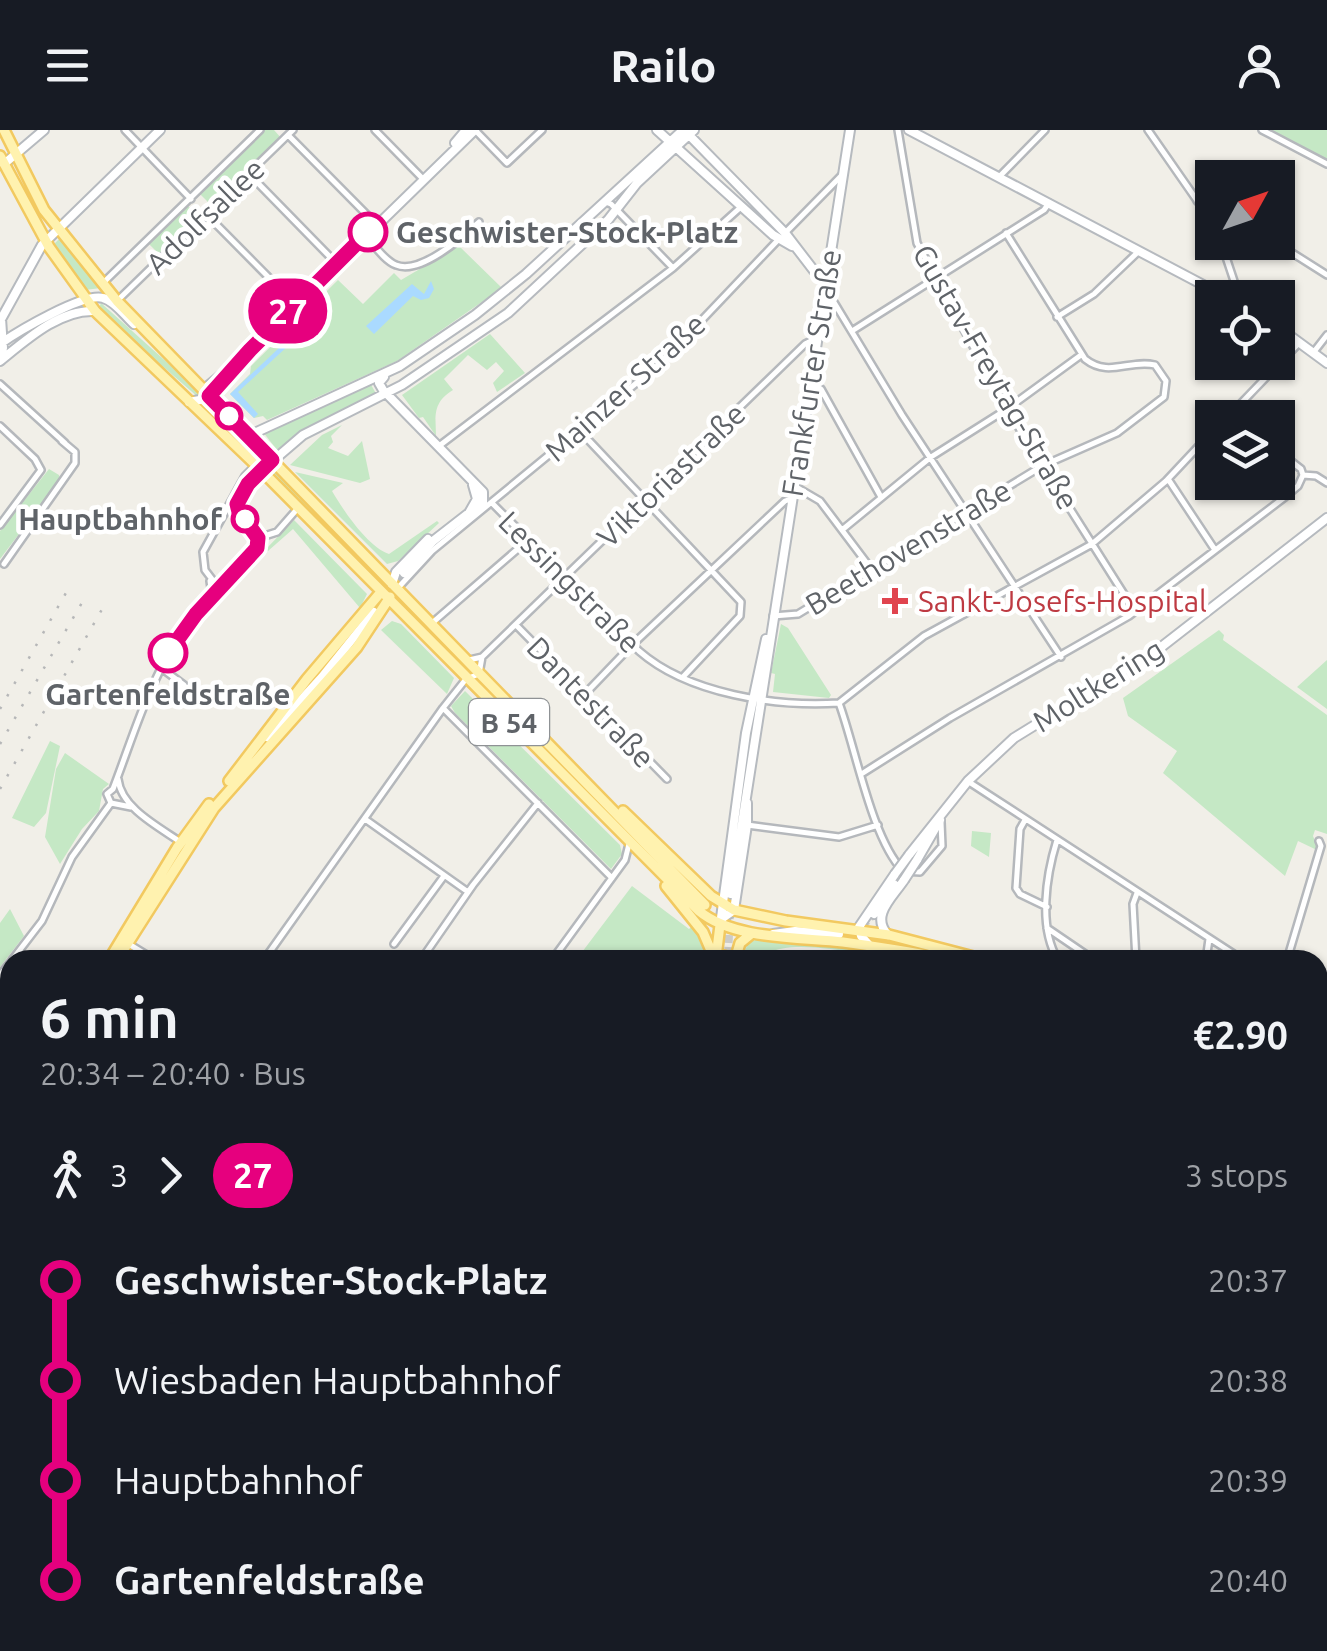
<!DOCTYPE html>
<meta charset="utf-8">
<style>
:root{--surface:#171b24;--page:#242831;--text:#f1f3f6;--muted:#9ea1a6}
body{margin:0;font-family:Ubuntu,sans-serif;background:var(--page);color:var(--text);height:100vh;display:flex;flex-direction:column;font-size:38px;white-space:nowrap}
*{box-sizing:border-box;margin:0}
p{font-size:32px;color:var(--muted)}
.icon{flex:none;width:55px;height:55px;fill:none;stroke:currentColor;stroke-width:2;stroke-linecap:round;stroke-linejoin:round}
.map{position:relative;flex:1;overflow:hidden}
.drawer{position:absolute;left:0px;top:820px;width:1328px;height:702px;display:flex;flex-direction:column;background:var(--surface);border-radius:30px 30px 0 0;box-shadow:0 2px 8px #0004}
.drawer>*{flex:none}
.badge{padding:0 20px;border-radius:32px;font-size:35px;line-height:65px}
.needle{width:65px;rotate:50deg}
.buttons{position:absolute;left:1195px;top:30px;display:grid;gap:20px}
.buttons a{display:grid;place-items:center;width:100px;height:100px;border-radius:0px;background:var(--surface);box-shadow:0 2px 8px #0004;font-size:50px}
.map>.badge{position:absolute;translate:-50% -50%;box-shadow:0 0 0 5px #fff}
.legs{display:flex;align-items:center;gap:15px;height:110px;padding:0 40px;font-size:32px}
.legs p{margin-inline-start:auto}
.headline{display:flex;align-items:center;justify-content:space-between;height:170px;padding:0 40px}
h1{font-size:55px;font-weight:700;line-height:75px}
ul{padding:0 40px;list-style:none}
li{display:flex;align-items:center;gap:35px;height:100px;font-size:38px}
li i{display:grid;place-items:center;width:15px;height:100%;margin:0 12px;background:currentColor}
li i::after{content:'';width:25px;height:25px;margin:-12px;border:8px solid;border-radius:50%;background:var(--surface)}
li p{margin-inline-start:auto}
li:first-child i{background:linear-gradient(#0000 50%,currentColor 0)}
li:last-child i{background:linear-gradient(currentColor 50%,#0000 0)}
header{display:flex;justify-content:space-between;align-items:center;height:130px;padding:0 40px;background:var(--surface);font-size:45px;font-weight:700}
.map>svg:first-child{display:block}
.green{fill:#c5e8c5}
.water{fill:#aadaff}
.lines{fill:none;stroke-linecap:round;stroke-linejoin:round}
.secondary-tunnel{stroke:#ccccc8;stroke-width:8;stroke-dasharray:8 4;stroke-linecap:butt}
.street-casing{stroke:#b5b8bc;stroke-width:10}
.secondary-casing{stroke:#b6babf;stroke-width:12}
.primary-casing{stroke:#f2c960;stroke-width:14}
.highway-casing{stroke:#f9ab00;stroke-width:16}
.street{stroke:#fff;stroke-width:5}
.secondary{stroke:#fff;stroke-width:8}
.primary{stroke:#fff2af;stroke-width:9}
.highway{stroke:#fde293;stroke-width:11}
.rail{stroke:#b6b7b8;stroke-width:2.5;stroke-dasharray:2.5 12;stroke-linecap:butt}
.secondary-bridge-casing{stroke:#b6babf;stroke-width:12;stroke-linecap:butt}
.secondary-bridge{stroke:#fff;stroke-width:8}
.line-1-casing{stroke:#fff;stroke-width:22}
.line-1{stroke:#e6007e;stroke-width:15}
.stop-1-dot{fill:#fff;stroke:#e6007e;stroke-width:5}
.health-dot{fill:#e0444e;stroke:#fff;stroke-width:4}
.labels{text-anchor:middle;dominant-baseline:central;stroke-width:9;stroke-linejoin:round;paint-order:stroke}
.shield{fill:#fff;stroke:#8f9295;stroke-width:2.5}
.shield-label{font-size:28px;font-weight:bold;fill:#5f6368}
.street-label{font-size:30px;fill:#5f6368;stroke:#fff}
.stop-label{font-size:30px;font-weight:bold;fill:#5f6368;stroke:#fff;text-anchor:start}
.health-label{font-size:30px;fill:#be3a42;stroke:#fff;text-anchor:start}
</style>
<header><svg class="icon" aria-label="menu" viewBox="0 0 24 24"><path d="M4 6h16M4 12h16M4 18h16"/></svg>Railo<svg class="icon" aria-label="person" viewBox="0 0 24 24"><circle cx="12" cy="8" r="4"/><path d="M4 21q1-7 8-7t8 7"/></svg></header>
<div class="map">
<svg width="1327" height="1521" viewBox="0 0 1327 1521">
<rect width="100%" height="100%" fill="#f1efe8"/>
<path class="green" d="M 264,0 L 274,0 L 282,9 L 213,77 L 200,64 Z
M 1271,0 L 1327,0 L 1327,29 Z
M 187,75 L 201,89 L 162,127 L 149,114 Z
M 60,108 L 101,158 L 85,160 L 53,115 Z
M 459,116 L 502,158 L 397,231 L 267,290 L 263,286 L 254,288 L 230,264 L 250,244 L 251,236 L 338,150 L 363,174 L 394,143 L 401,150 Z
M 101,173 L 200,262 L 199,268 L 112,192 L 99,178 Z
M 490,204 L 525,243 L 497,262 L 493,253 L 504,241 L 496,232 L 487,240 L 468,225 L 444,249 L 453,260 C 431,273 436,289 436,306 L 423,287 L 419,288 L 402,265 Z
M 370,253 L 378,267 L 306,300 L 277,320 L 263,302 Z
M 342,295 L 331,306 L 333,312 L 328,318 L 348,326 L 362,311 L 370,349 L 360,353 L 290,335 L 322,305 Z
M 49,339 L 59,345 L 60,350 L 0,429 L 0,401 Z
M 273,340 L 320,385 L 380,450 L 270,343 Z
M 295,342 L 343,353 L 332,361 C 343,380 368,417 389,424 L 437,391 L 439,393 L 398,431 L 387,434 Z
M 294,390 L 367,464 L 360,478 L 293,399 L 268,421 L 266,419 Z
M 392,491 L 401,494 L 454,548 L 447,564 L 381,500 Z
M 781,494 L 788,498 L 831,565 L 829,568 L 773,562 L 775,544 L 771,543 Z
M 1219,500 L 1224,505 L 1223,510 L 1327,585 L 1327,704 L 1315,700 L 1313,706 L 1319,721 L 1298,711 L 1285,746 L 1163,643 L 1177,621 L 1128,586 L 1123,568 Z
M 1327,530 L 1327,579 L 1297,557 Z
M 465,561 L 620,715 L 622,724 L 611,739 L 455,583 L 451,576 Z
M 50,611 L 60,616 L 46,683 L 34,697 L 12,688 Z
M 65,623 L 109,654 L 103,659 L 99,681 L 82,699 L 60,734 L 45,707 L 56,639 Z
M 972,701 L 991,703 L 989,727 L 971,716 Z
M 632,756 L 689,799 L 692,796 L 704,815 L 707,830 L 576,830 Z
M 10,779 L 24,806 L 0,837 L 0,793 Z
M 760,808 L 878,822 L 914,830 C 878,830 800,806 768,823 L 764,830 L 741,830 L 748,813 Z
M 1322,867 L 1327,868 L 1327,1008 L 1318,1005 Z
M 116,1512 L 181,1512 L 181,1513 L 176,1521 L 111,1521 Z"/>
<path class="water" d="M 431,151 L 434,159 L 429,168 L 421,170 L 413,166 L 374,204 L 366,196 L 412,154 L 424,164 Z
M 295,203 L 289,215 L 238,262 L 258,284 L 254,288 L 230,264 Z"/>
<g class="lines">
<path class="secondary-tunnel" d="M 374,482 L 404,443
M 839,804 L 860,798 L 874,784
M 728,825 L 731,764"/>
<defs>
<path id="street" d="M 125,0 L 191,69
M 375,0 L 423,49
M 475,0 L 507,33 L 542,0
M 898,0 L 917,113 L 1007,279 L 1134,480
M 1148,0 L 1212,92
M 1262,0 L 1327,34
M 288,5 L 376,94
M 249,44 L 336,133
M 999,47 L 1045,0
M 1197,71 L 1202,69 L 1212,73
M 605,72 L 611,74 L 673,138
M 207,85 L 295,174
M 786,102 L 843,44
M 367,107 C 375,116 385,131 396,135 C 420,145 463,107 479,92
M 1221,112 L 1237,160 L 1236,168
M 1275,112 L 1327,145
M 102,154 L 260,0
M 826,159 L 902,285 L 1061,527
M 117,171 L 293,0
M 1057,187 L 1094,164 L 1139,121
M 852,201 L 1044,80 L 1049,73
M 1313,223 L 1327,205
M 810,252 L 821,259 L 881,367
M 0,254 L 65,313
M 1227,288 L 1299,213
M 0,296 L 35,329 L 41,340 L 0,395
M 579,300 L 741,472 L 740,486 L 683,547
M 439,316 L 673,138 L 742,76
M 1278,321 L 1301,339 L 1303,345 L 1316,346 L 1327,353
M 1168,349 L 1215,420
M 796,357 L 820,371 L 872,440
M 492,373 L 639,521 C 688,564 776,577 839,573
M 842,400 L 931,327 L 1007,279 L 1081,225
M 258,408 L 277,402 L 298,378
M 4,434 L 75,333 L 75,322 L 62,311
M 397,459 L 432,421 L 662,232 L 778,110
M 221,461 L 205,440 L 203,422 L 245,346 L 256,335 L 269,330
M 204,474 L 211,458 L 210,451
M 773,486 L 798,484 L 1042,336 L 1117,303 L 1164,267 L 1166,251 L 1155,235 C 1129,229 1109,248 1085,229 L 1006,103
M 431,494 L 527,411
M 516,495 L 667,649
M 469,530 L 482,527 L 805,214 L 817,208
M 160,537 L 184,555
M 584,565 L 632,515 L 785,371 L 791,369
M 839,573 L 924,506 L 1092,414 L 1166,351 L 1212,302
M 839,573 C 856,619 871,707 903,741 L 920,742 L 942,716 L 941,692
M 443,578 L 612,748
M 863,643 L 950,588 L 1129,486 L 1285,367 L 1298,356 L 1303,345
M 118,649 C 121,678 159,697 182,713
M 969,652 L 1243,830
M 111,673 L 107,664 L 113,659 C 135,602 149,548 186,498 C 207,469 238,448 257,418 L 257,404 L 237,376 L 245,358 L 261,341
M 111,673 L 131,677
M 365,689 L 468,762
M 1025,690 L 1020,699 L 1016,758 L 1020,764 L 1047,777
M 747,695 L 839,707 L 878,695
M 1057,710 C 1046,746 1038,797 1058,830
M 1047,798 L 1094,830
M 127,813 L 155,830
M 394,814 L 444,746
M 12,830 L 42,791 L 72,727 L 111,673
M 264,830 L 443,578 L 466,549 L 479,544 L 482,527
M 421,830 L 473,755 L 538,673
M 552,830 L 625,730 L 629,714
M 1136,830 L 1133,774 L 1137,763
M 1206,830 L 1209,809
M 1287,830 L 1321,716 L 1319,711
M 0,845 L 10,833
M 1318,1084 L 1327,1071
M 0,1228 L 10,1235
M 1318,1299 L 1327,1288
M 0,1313 L 10,1300
M 391,1512 L 416,1521
M 743,1512 L 744,1521
M 908,1512 L 915,1521
M 1205,1512 L 1218,1521
M 31,1521 L 35,1512
M 220,1521 L 224,1512
M 284,1521 L 289,1512
M 424,1521 L 430,1512
M 539,1521 L 544,1512
M 629,1521 L 632,1512
M 1045,1521 L 1057,1512"/>
<path id="secondary" d="M 657,0 L 773,105 L 792,116
M 909,0 L 1228,168
M 687,3 L 785,103 L 825,155
M 455,13 L 466,0
M 4,34 L 44,0
M 0,191 L 42,115 L 160,0
M 1278,197 L 1327,233
M 0,214 C 17,202 84,162 103,168 C 115,171 125,186 134,194
M 0,227 L 3,218 L 1,188
M 0,231 C 26,210 60,179 95,181
M 384,247 L 379,253 L 383,260 L 483,362 L 483,373 L 469,383
M 203,260 L 238,231 L 475,0
M 189,272 L 205,269 L 228,245
M 248,306 L 400,236 L 475,185 L 526,144 L 683,0
M 261,341 L 303,305 L 402,255 L 508,183 L 608,90 L 637,53 L 694,0
M 404,443 L 433,411 L 469,383 L 477,369 L 473,355
M 392,454 L 396,442 L 428,409
M 267,607 L 322,547 L 374,482
M 909,725 L 968,651 L 1014,608 L 1160,518 L 1327,388
M 917,730 L 940,690
M 731,764 L 850,0
M 874,784 L 894,754
M 720,790 L 734,780 L 747,695 L 747,673
M 720,795 L 746,603 L 766,509
M 773,804 L 795,801 L 839,804
M 888,805 C 870,786 892,768 904,750
M 870,816 L 861,806 L 859,797 L 895,744"/>
<path id="primary" d="M 4,0 L 44,80 L 117,171 L 705,775
M 0,26 L 49,117 L 95,181 L 256,335 L 699,781 C 734,810 799,807 843,812 C 879,817 915,822 951,830
M 229,651 L 307,549 L 381,462
M 623,681 L 711,766 L 734,780 L 786,791 L 889,805 L 985,830
M 666,756 L 703,802 L 715,830
M 724,826 L 725,830
M 716,827 L 720,795
M 109,830 L 177,718 L 209,674
M 117,830 L 214,678 L 357,517 L 390,467
M 735,830 L 740,813 L 751,804
M 1318,1013 L 1327,1016
M 0,1049 L 10,1030
M 1318,1416 L 1327,1404
M 724,1512 L 725,1521
M 1261,1521 L 1264,1512"/>
<path id="highway" d="M 714,1512 L 716,1521"/>
</defs>
<use href="#street" class="street-casing"/>
<use href="#secondary" class="secondary-casing"/>
<use href="#primary" class="primary-casing"/>
<use href="#highway" class="highway-casing"/>
<use href="#street" class="street"/>
<use href="#secondary" class="secondary"/>
<use href="#primary" class="primary"/>
<use href="#highway" class="highway"/>
<path class="rail" d="M 0,579 L 71,454
M 0,614 L 87,464
M 0,659 L 105,474"/>
<defs>
<path id="secondary-bridge" d="M 895,744 L 909,725
M 904,750 L 917,730"/>
</defs>
<use href="#secondary-bridge" class="secondary-bridge-casing"/>
<use href="#secondary-bridge" class="secondary-bridge"/>
</g>
<g class="lines">
<defs>
<path id="line-1" d="M 168,523 L 196,484 L 257,418 L 258,408 L 239,382 L 237,374 L 248,354 L 272,330 L 209,266 L 250,220 L 368,102"/>
</defs>
<use href="#line-1" class="line-1-casing"/>
<use href="#line-1" class="line-1"/>
</g>
<g class="stop-1-dot">
<circle cx="368" cy="102" r="18"/>
<circle cx="229" cy="286" r="12"/>
<circle cx="245" cy="389" r="12"/>
<circle cx="168" cy="523" r="18"/>
</g>
<path class="health-dot" d="M890 456h10v10h10v10h-10v10h-10v-10h-10v-10h10z"/>
<g class="labels">
<rect class="shield" x="469" y="569" width="80" height="46" rx="8"/>
<g class="shield-label">
<text x="509" y="592">B 54</text>
</g>
<g class="street-label">
<text transform="translate(205 86) rotate(-44)">Adolfsallee</text>
<text transform="translate(811 243) rotate(-81)">Frankfurter Straße</text>
<text transform="translate(996 247) rotate(60)">Gustav-Freytag-Straße</text>
<text transform="translate(625 257) rotate(-42)">Mainzer Straße</text>
<text transform="translate(671 345) rotate(-44)">Viktoriastraße</text>
<text transform="translate(908 417) rotate(-31)">Beethovenstraße</text>
<text transform="translate(570 452) rotate(45)">Lessingstraße</text>
<text transform="translate(1098 555) rotate(-32)">Moltkering</text>
<text transform="translate(591 572) rotate(46)">Dantestraße</text>
</g>
<g class="stop-label">
<text x="396" y="102">Geschwister-Stock-Platz</text>
<text x="222" y="389" text-anchor="end">Hauptbahnhof</text>
<text x="168" y="564" text-anchor="middle">Gartenfeldstraße</text>
</g>
<g class="health-label">
<text x="918" y="471">Sankt-Josefs-Hospital</text>
</g>
</g>
</svg>
<div class="buttons">
<a><svg class="needle" viewBox="-14 -14 28 28"><path d="M0-13l5 13h-10z" fill="#e53935"/><path d="M0 13l5-13h-10z" fill="#9ea1a6"/></svg></a>
<a><svg class="icon" aria-label="locate" viewBox="0 0 24 24"><circle cx="12" cy="12" r="6"/><path d="M12 2v4M12 18v4M2 12h4M18 12h4"/></svg></a>
<a><svg class="icon" aria-label="layers" viewBox="0 0 24 24"><path d="M12 4l9 5-9 5-9-5zM3 14l9 5 9-5"/></svg></a>
</div>
<b class="badge" style="left:288px;top:181px;background:#e6007e;color:#fff">27</b>
<section class="drawer">
<div class="headline"><div><h1>6 min</h1><p>20:34 – 20:40 · Bus</p></div><b>€2.90</b></div>
<div class="legs"><svg class="icon" aria-label="walk" viewBox="0 0 24 24"><circle cx="13" cy="4" r="2"/><path d="M13 8l-2 6 4 7M11 14l-3 7M7 12l3-4h3l4 4"/></svg>3<svg class="icon" aria-label="forward" viewBox="0 0 24 24"><path d="M9 5l7 7-7 7"/></svg><b class="badge" style="background:#e6007e;color:#fff">27</b><p>3 stops</p></div>
<ul>
<li><i style="color:#e6007e"></i><b>Geschwister-Stock-Platz</b><p>20:37</p></li>
<li><i style="color:#e6007e"></i><span>Wiesbaden Hauptbahnhof</span><p>20:38</p></li>
<li><i style="color:#e6007e"></i><span>Hauptbahnhof</span><p>20:39</p></li>
<li><i style="color:#e6007e"></i><b>Gartenfeldstraße</b><p>20:40</p></li>
</ul>
</section>
</div>
